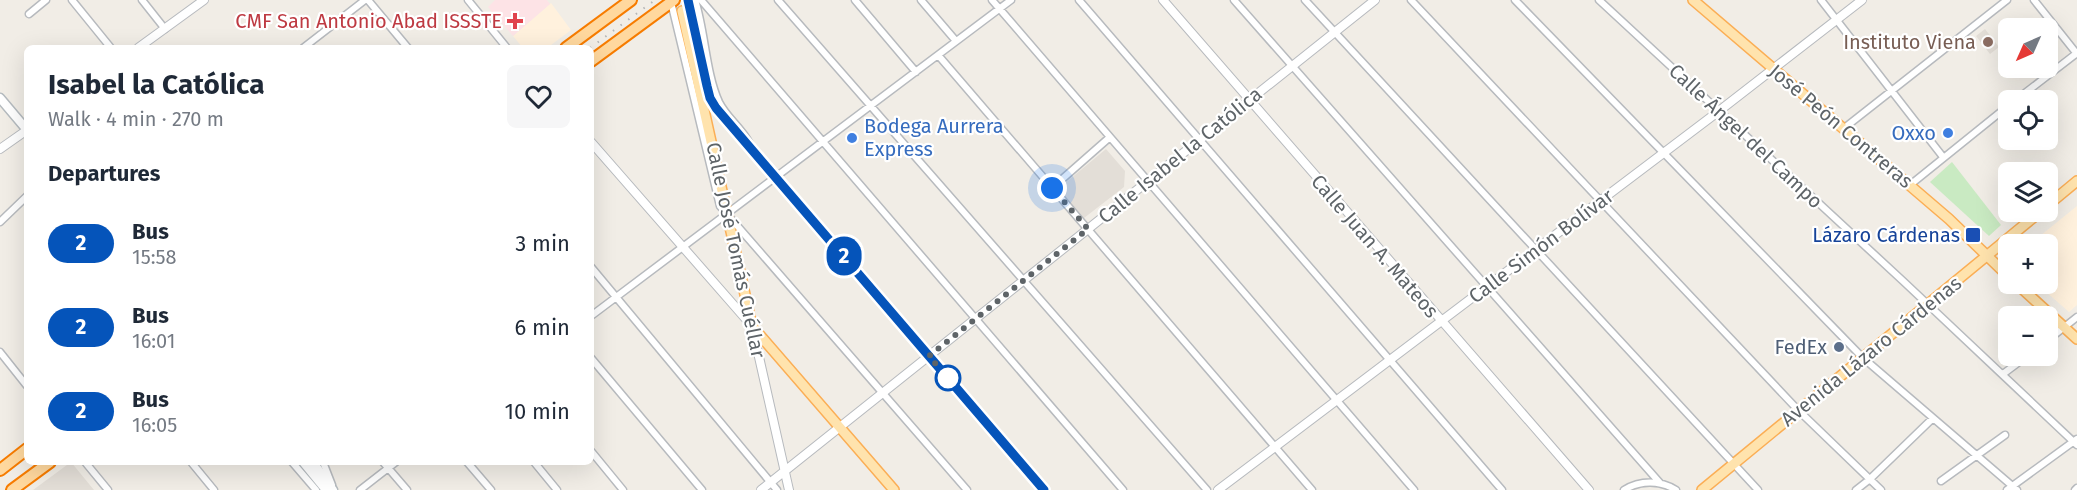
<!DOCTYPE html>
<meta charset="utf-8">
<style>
:root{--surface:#fff;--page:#f6f6f7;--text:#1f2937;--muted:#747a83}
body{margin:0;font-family:"Fira Sans",sans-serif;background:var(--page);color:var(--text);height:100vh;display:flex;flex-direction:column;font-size:22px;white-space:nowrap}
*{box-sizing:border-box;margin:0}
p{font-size:20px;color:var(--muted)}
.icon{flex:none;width:33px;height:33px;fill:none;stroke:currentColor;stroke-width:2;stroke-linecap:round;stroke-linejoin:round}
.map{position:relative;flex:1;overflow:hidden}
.panel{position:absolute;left:24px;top:45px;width:570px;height:420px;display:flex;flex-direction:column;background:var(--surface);border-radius:9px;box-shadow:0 6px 24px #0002}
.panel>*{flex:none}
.badge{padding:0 12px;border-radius:20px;font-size:21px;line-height:39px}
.needle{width:39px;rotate:225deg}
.buttons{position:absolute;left:1998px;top:18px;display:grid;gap:12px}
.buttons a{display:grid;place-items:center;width:60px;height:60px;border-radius:9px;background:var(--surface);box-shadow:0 6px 24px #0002;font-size:30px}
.you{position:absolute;width:30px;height:30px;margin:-15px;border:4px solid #fff;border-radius:50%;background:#1a73e8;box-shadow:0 0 0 9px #1a73e833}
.map>.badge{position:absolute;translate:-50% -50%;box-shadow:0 0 0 3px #fff}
h2{padding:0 24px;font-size:22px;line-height:54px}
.round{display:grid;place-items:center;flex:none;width:63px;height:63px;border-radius:9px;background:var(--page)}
.overview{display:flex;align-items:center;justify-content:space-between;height:102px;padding:0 24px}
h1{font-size:28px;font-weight:700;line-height:45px}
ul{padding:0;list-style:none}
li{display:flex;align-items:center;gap:18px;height:84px;padding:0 24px}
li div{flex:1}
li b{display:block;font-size:22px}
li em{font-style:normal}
li .badge{min-width:66px;font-weight:700;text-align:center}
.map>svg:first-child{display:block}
.commercial{fill:#fff1dd}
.education{fill:#e3ded7}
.medical{fill:#fde3e6}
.green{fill:#c9eac2}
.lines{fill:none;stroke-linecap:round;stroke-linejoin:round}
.minor-casing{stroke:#b7babe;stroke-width:9}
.tertiary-casing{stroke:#b7babe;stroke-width:10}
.secondary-casing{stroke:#b5bbbf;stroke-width:11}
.primary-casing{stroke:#fbae55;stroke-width:12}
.trunk-casing{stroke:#f77c00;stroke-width:14}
.minor{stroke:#fff;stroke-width:6}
.tertiary{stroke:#fff;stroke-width:8}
.secondary{stroke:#fff;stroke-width:8}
.primary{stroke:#ffe3ad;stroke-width:9}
.trunk{stroke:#ffd89e;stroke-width:10}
.rail{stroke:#b5b6b7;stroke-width:2;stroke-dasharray:1.5 8;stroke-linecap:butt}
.line-casing{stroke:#fff;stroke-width:14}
.line{stroke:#0554ba;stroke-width:9}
.walk{stroke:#5e6468;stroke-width:6;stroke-dasharray:0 10.8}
.health-dot{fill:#e0444e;stroke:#fff;stroke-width:2}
.education-dot{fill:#8d6e63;stroke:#fff;stroke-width:2}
.shop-dot{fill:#3f7fe0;stroke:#fff;stroke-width:2}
.transit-dot{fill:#1a4fb4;stroke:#fff;stroke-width:2}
.service-dot{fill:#5c6f8a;stroke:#fff;stroke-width:2}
.stop-dot{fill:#fff;stroke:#0554ba;stroke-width:3}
.labels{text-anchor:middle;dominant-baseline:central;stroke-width:4.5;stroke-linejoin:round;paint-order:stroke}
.health-label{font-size:20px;fill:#be3a42;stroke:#fff;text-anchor:end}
.education-label{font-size:20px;fill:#785e54;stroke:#fff;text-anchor:end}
.shop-label{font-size:20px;fill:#366cbe;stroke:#fff;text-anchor:start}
.street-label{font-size:20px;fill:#5e6468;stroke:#fff}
.transit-label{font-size:20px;fill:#164399;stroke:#fff;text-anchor:end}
.service-label{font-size:20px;fill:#4e5e75;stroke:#fff;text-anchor:end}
</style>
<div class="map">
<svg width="2077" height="490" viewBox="0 0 2077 490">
<rect width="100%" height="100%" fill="#f1ede6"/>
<path class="commercial" d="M 551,3 L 571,30 L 547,48 L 523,48 L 513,36 Z
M 2077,206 L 2077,305 L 2069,312 L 2037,284 L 2048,284 L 2048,244 L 2030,244 Z"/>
<path class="education" d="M 1985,29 L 1999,47 L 1990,54 L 1976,36 Z
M 1106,149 L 1125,171 L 1124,187 L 1084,218 L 1058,189 Z
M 71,462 L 94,490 L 33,490 Z"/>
<path class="medical" d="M 495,0 L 547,0 L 550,4 L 513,36 L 488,7 Z"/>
<path class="green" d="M 1952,162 L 2001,225 L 1989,236 L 1930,182 Z"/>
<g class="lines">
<defs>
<path id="minor" d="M 72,0 L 111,48
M 142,0 L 165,29
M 368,0 L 408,48
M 468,0 L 507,48
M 695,0 C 705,31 706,74 719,102 C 727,118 742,128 750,144
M 701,0 L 1123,490
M 778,0 L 1207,490
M 855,0 L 916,72
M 921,0 L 956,41
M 992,0 L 1414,490
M 1079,0 L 1502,490
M 1234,0 L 1660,483
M 1305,0 L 1758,490
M 1411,0 L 1798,410 L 1881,490
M 1515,0 L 1862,357 L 2017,490
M 1599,0 L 1903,281 L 2077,445
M 1821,0 L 1943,157
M 2034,0 L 2077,54
M 671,2 L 720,206 L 967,490
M 29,14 L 46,0
M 303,48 L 365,0
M 938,55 L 1312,490
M 2016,100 L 2077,53
M 1843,129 L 2007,0
M 1910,185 L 2008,106
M 1052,188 L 1110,137
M 0,222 L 27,196
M 591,267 L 777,490
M 591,316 L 1011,0
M 2048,340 L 2077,317
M 0,352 L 27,386
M 591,358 L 702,490
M 2003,374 L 2027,356
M 591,451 L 623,490
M 85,462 L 108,490
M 191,462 L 214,490
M 292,462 L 316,490
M 323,462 L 332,485
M 383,462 L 407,490
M 467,462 L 491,490
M 534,462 L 557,490
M 1941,481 L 2005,435
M 360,490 L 396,462
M 1624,490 C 1640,480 1660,480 1676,490
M 1856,490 L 1870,479 L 1933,418
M 2007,490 L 2077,439
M 2075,490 L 2077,488"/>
<path id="tertiary" d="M 1163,0 L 1589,490
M 138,48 L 204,0
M 591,142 L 752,326 L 789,490
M 0,149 L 27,130
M 761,490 L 1375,0
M 1218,490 L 1719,111 L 1862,0"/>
<path id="secondary" d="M 0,98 L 27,130
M 303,462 L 326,490
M 313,462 L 333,490"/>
<path id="primary" d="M 1693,0 L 1949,219 L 2008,276
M 690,5 L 707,86 L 710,98 L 716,108 L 1044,490
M 682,11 L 752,326 L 894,490
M 2048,205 L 2077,181
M 2017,284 L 2077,339
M 1702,490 L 2040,212"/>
<path id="trunk" d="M 566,48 L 631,0
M 591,61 L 674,0
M 0,470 L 27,449
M 12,490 L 50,462"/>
</defs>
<use href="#minor" class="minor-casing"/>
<use href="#tertiary" class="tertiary-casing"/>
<use href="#secondary" class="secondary-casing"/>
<use href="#primary" class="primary-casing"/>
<use href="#trunk" class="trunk-casing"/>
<use href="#minor" class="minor"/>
<use href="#tertiary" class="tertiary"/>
<use href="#secondary" class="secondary"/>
<use href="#primary" class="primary"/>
<use href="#trunk" class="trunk"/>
<path class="rail" d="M 590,48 L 655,0"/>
</g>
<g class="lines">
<defs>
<path id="line" d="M 688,0 L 707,86 L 710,98 L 716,108 L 1044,490"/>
</defs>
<use href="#line" class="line-casing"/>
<use href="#line" class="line"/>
<path class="walk" d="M 948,378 L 952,383 L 929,356 L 1088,229 L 1052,188"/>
</g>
<path class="health-dot" d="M512 12h6v6h6v6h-6v6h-6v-6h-6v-6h6z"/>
<circle class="education-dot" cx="1988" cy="42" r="6"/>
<g class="shop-dot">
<circle cx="1948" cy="133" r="6"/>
<circle cx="852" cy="138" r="6"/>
</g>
<rect class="transit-dot" x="1965" y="227" width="16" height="16" rx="3"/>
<circle class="service-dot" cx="1839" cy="347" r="6"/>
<circle class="stop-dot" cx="948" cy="378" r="12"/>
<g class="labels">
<g class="health-label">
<text x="502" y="21">CMF San Antonio Abad ISSSTE</text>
</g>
<g class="education-label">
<text x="1976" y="42">Instituto Viena</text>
</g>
<g class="shop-label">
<text x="864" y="126">Bodega Aurrera<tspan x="864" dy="23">Express</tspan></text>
<text x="1936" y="133" text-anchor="end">Oxxo</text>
</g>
<g class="street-label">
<text transform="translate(1841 126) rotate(40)">José Peón Contreras</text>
<text transform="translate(1746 136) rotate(43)">Calle Ángel del Campo</text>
<text transform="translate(1180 155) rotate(-39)">Calle Isabel la Católica</text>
<text transform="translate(1375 246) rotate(49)">Calle Juan A. Mateos</text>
<text transform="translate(1541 246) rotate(-37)">Calle Simón Bolívar</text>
<text transform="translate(736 250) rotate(78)">Calle José Tomás Cuéllar</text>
<text transform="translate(1871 351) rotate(-39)">Avenida Lázaro Cárdenas</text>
</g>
<g class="transit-label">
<text x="1960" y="235">Lázaro Cárdenas</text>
</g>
<g class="service-label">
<text x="1827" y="347">FedEx</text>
</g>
</g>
</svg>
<div class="buttons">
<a><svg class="needle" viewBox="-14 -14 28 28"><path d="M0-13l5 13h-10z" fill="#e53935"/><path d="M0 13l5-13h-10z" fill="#747a83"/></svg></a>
<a><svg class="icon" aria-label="locate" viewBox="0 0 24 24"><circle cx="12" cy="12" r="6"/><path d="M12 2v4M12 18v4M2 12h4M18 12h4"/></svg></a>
<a><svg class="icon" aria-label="layers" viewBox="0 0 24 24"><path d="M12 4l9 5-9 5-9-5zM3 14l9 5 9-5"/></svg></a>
<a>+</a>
<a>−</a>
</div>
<div class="you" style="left:1052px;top:188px"></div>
<b class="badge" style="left:844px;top:256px;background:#0554ba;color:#fff">2</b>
<section class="panel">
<div class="overview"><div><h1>Isabel la Católica</h1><p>Walk · 4 min · 270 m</p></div><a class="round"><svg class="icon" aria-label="heart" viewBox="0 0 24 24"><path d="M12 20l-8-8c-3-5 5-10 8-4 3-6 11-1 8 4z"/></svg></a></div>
<h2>Departures</h2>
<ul>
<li><span class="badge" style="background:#0554ba;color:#fff">2</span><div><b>Bus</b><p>15:58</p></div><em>3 min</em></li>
<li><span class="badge" style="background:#0554ba;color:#fff">2</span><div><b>Bus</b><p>16:01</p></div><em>6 min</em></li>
<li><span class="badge" style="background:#0554ba;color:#fff">2</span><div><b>Bus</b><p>16:05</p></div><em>10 min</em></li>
</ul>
</section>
</div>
